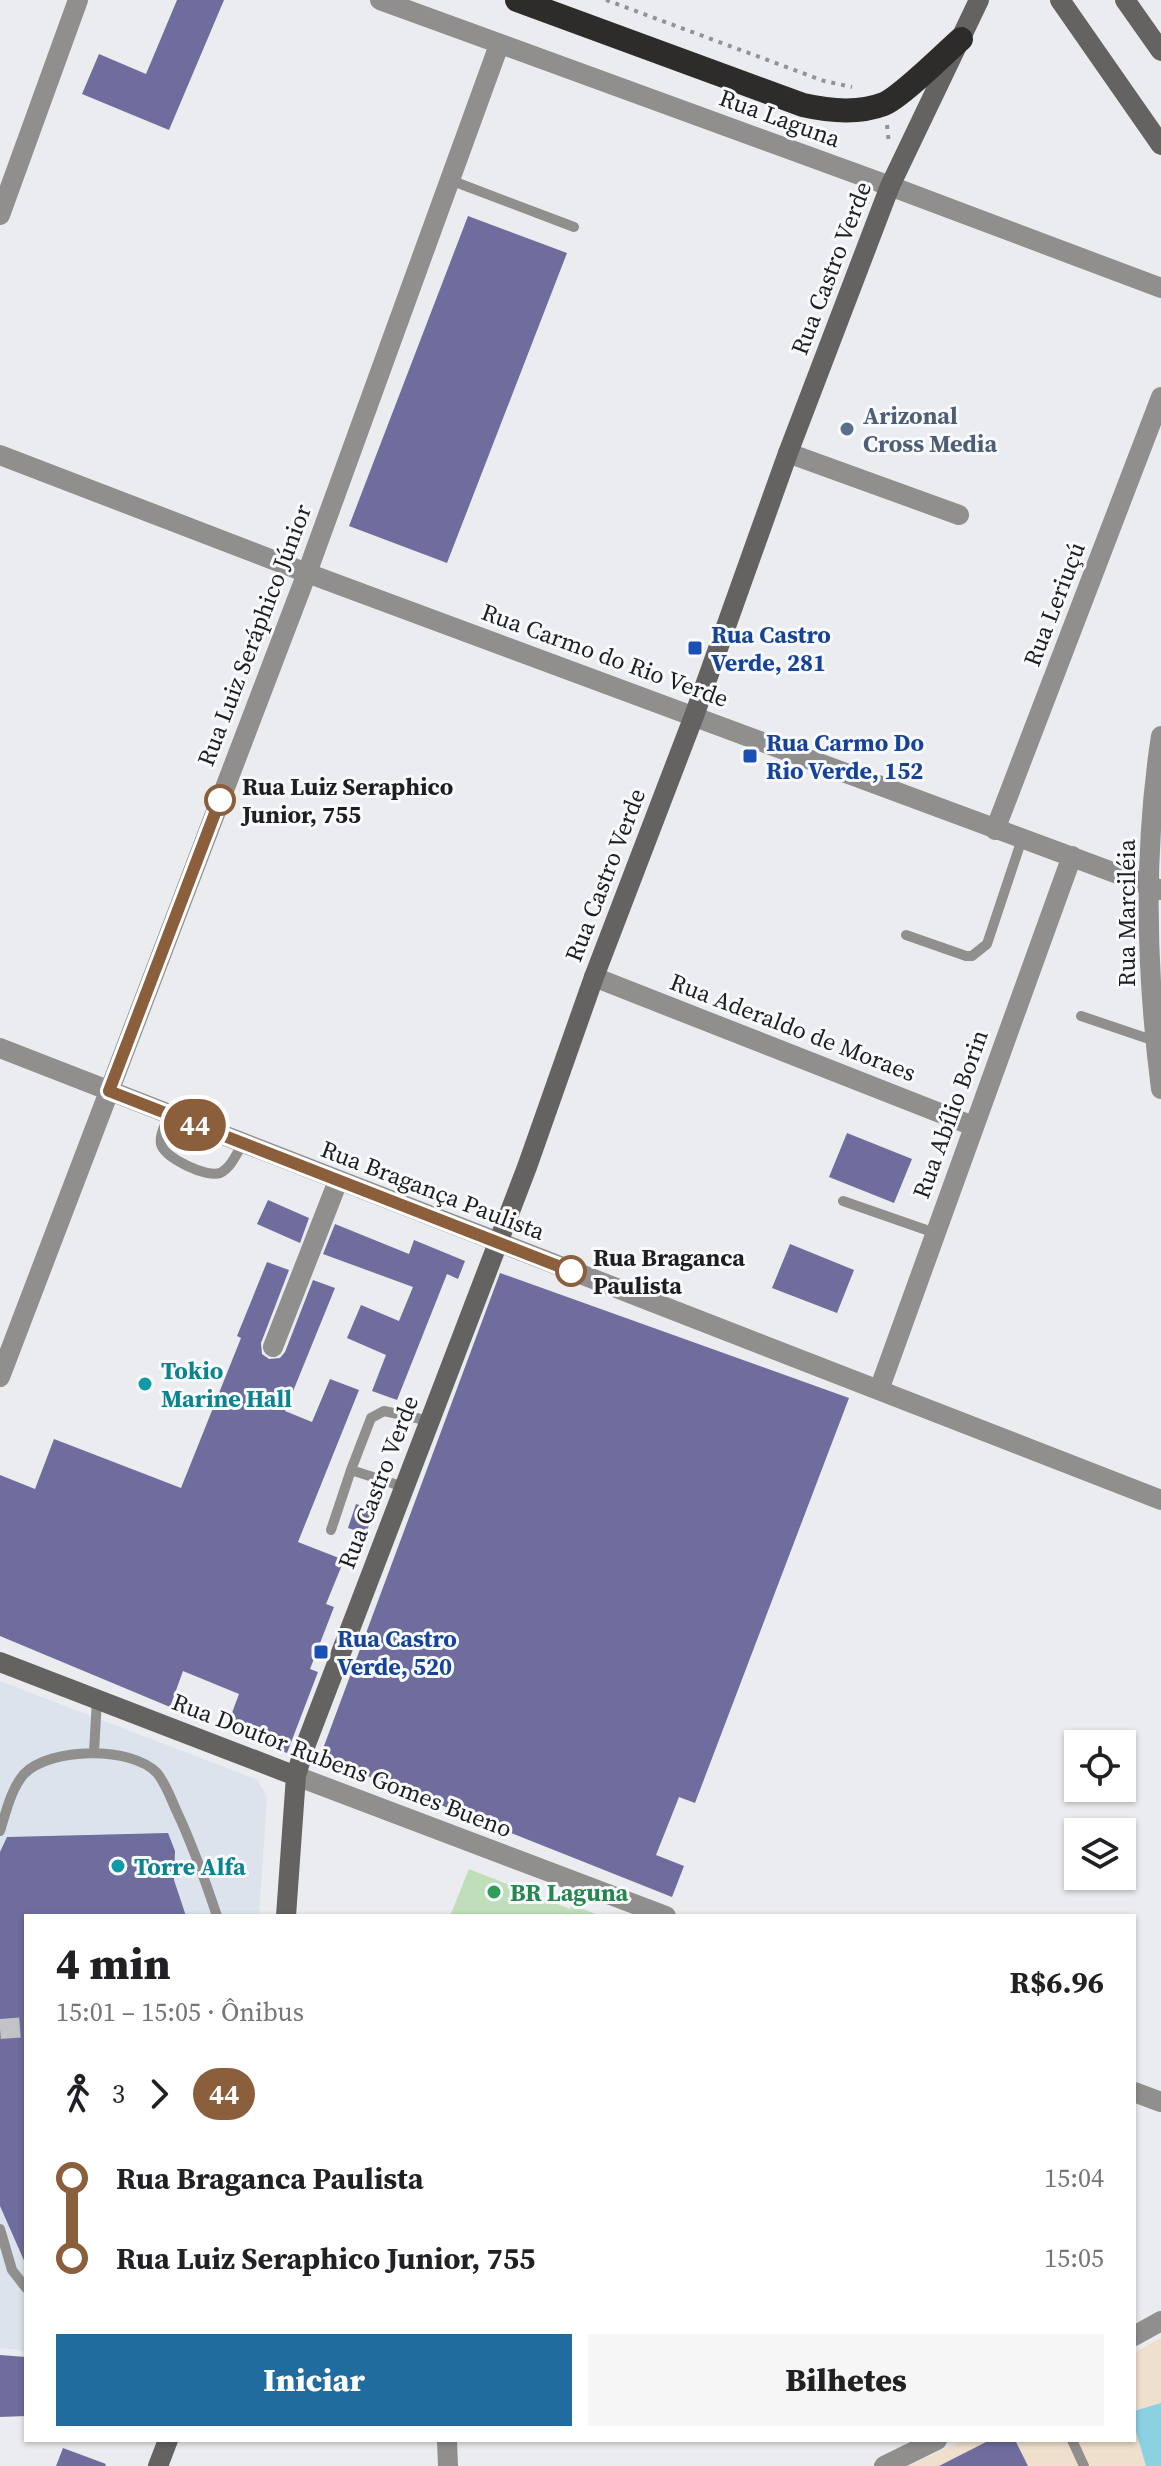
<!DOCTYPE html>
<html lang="pt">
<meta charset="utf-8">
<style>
:root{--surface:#fff;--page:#f6f6f6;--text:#202124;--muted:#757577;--accent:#216c9f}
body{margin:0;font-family:"Source Serif 4",serif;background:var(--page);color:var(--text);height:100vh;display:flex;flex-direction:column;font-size:30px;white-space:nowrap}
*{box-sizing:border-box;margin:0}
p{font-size:26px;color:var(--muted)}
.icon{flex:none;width:44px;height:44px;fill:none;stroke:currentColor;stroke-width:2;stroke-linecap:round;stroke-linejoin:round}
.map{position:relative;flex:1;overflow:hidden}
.drawer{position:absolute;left:24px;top:1914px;width:1112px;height:528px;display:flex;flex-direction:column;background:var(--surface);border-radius:0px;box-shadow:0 2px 6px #0004}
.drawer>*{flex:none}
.badge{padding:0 16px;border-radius:26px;font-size:28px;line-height:52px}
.controls{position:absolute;left:1064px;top:1730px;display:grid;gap:16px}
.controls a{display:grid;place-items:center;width:72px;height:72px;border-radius:0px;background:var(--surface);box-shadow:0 2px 6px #0004;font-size:40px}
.map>.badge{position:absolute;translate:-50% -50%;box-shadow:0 0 0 4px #fff}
.legs{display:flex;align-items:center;gap:12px;height:88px;padding:0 32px;font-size:26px}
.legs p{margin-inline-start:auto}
.overview{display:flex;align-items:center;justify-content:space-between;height:136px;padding:0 32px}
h1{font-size:44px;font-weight:800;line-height:60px}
.button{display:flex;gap:16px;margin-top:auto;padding:16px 32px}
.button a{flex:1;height:92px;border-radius:0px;background:var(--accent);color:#fff;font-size:32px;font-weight:800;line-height:92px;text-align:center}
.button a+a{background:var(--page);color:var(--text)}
ul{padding:0 32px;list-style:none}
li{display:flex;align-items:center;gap:28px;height:80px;font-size:30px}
li i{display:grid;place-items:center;width:12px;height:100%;margin:0 10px;background:currentColor}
li i::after{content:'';width:20px;height:20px;margin:-10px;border:6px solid;border-radius:50%;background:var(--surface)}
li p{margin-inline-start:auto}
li:first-child i{background:linear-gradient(#0000 50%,currentColor 0)}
li:last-child i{background:linear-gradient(currentColor 50%,#0000 0)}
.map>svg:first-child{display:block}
.built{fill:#dde3ed}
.education{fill:#eee0cd}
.green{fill:#bedfb9}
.water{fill:#8cd1e2}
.building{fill:#6f6d9d}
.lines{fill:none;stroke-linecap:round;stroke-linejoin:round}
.street-tunnel{stroke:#c1c3c6;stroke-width:20;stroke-dasharray:20 10;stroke-linecap:butt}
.path{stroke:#919295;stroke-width:4;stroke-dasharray:4 6;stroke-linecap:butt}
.lane{stroke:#918f8e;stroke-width:10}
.street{stroke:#918f8e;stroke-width:20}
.secondary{stroke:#656362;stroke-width:20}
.highway{stroke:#2e2b2b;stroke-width:24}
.line-1-casing{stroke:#fff;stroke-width:18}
.line-1{stroke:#8b5e3c;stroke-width:12}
.service-dot{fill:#5c6f8a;stroke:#f8fafd;stroke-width:3}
.transit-dot{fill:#1a4fb4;stroke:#f8fafd;stroke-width:3}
.stop-1-dot{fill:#fff;stroke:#8b5e3c;stroke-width:4}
.culture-dot{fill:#0f9aa8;stroke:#f8fafd;stroke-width:3}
.leisure-dot{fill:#2e9e5b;stroke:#f8fafd;stroke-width:3}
.labels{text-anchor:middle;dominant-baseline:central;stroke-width:6;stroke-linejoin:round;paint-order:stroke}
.street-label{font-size:24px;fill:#1e1e20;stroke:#f8fafd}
.service-label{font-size:24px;font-weight:bold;fill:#4e5e75;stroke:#f8fafd;text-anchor:start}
.transit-label{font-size:24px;font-weight:bold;fill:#164399;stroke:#f8fafd;text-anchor:start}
.stop-label{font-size:24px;font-weight:bold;fill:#1e1e20;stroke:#f8fafd;text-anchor:start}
.culture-label{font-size:24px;font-weight:bold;fill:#0d838f;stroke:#f8fafd;text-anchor:start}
.leisure-label{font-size:24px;font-weight:bold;fill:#27864d;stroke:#f8fafd;text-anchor:start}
</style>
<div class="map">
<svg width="1161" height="2466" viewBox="0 0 1161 2466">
<rect width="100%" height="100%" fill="#eaecef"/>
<path class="built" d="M 0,1681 L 258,1780 L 267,1798 L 259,1916 L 26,1916 L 26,2351 L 0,2348 Z"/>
<path class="education" d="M 1161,2338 L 1161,2466 L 908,2466 L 964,2440 L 1134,2440 L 1134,2353 Z"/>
<path class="green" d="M 469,1869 L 570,1909 L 572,1905 L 601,1916 L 450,1916 Z"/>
<path class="water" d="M 1161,2403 L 1161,2466 L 1146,2466 L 1134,2425 L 1134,2411 Z"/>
<path class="building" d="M 177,0 L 224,0 L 169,130 L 82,94 L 99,54 L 146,74 Z
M 468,216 L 567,253 L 447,563 L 349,526 Z
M 847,1133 L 912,1159 L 894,1203 L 829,1177 Z
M 268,1200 L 309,1218 L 300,1243 L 257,1224 Z
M 335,1224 L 409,1254 L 414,1240 L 465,1261 L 458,1279 L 447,1274 L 397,1400 L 372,1391 L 386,1355 L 347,1338 L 361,1305 L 399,1321 L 413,1287 L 323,1254 Z
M 790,1244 L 854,1270 L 837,1313 L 772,1288 Z
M 267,1262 L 289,1270 L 261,1343 L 262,1354 L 269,1359 L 280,1358 L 285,1352 L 313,1280 L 335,1288 L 285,1411 L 312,1422 L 330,1379 L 359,1390 L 298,1542 L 344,1560 L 326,1604 L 334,1607 L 310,1669 L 318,1672 L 287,1753 L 226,1729 L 239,1694 L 183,1671 L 170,1707 L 0,1636 L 0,1475 L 35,1489 L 54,1439 L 181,1488 L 241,1338 L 237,1336 Z
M 500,1273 L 849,1398 L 695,1803 L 679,1797 L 656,1855 L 684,1866 L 672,1897 L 330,1761 L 324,1746 Z
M 356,1504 L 374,1510 L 366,1534 L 348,1528 Z
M 168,1833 L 175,1851 L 174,1880 L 186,1916 L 26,1916 L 26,2265 L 0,2206 L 0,1852 L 7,1837 Z
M 0,2355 L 26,2357 L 26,2416 L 0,2417 Z
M 990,2440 L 1015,2440 L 1028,2466 L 939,2466 Z
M 63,2448 L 106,2464 L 105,2466 L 56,2466 Z"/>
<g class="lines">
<path class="street-tunnel" d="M 0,2029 L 26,2027"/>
<path class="path" d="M 606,0 L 824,81 L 852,87
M 887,125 L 889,144"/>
<path class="lane" d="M 450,180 L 574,227
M 906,935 L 966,956 L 972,956 L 987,944 L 1022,839
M 1081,1016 L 1155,1041
M 169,1115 C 166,1123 159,1135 161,1144 C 164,1158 207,1178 220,1173 C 231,1168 237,1153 243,1143
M 843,1201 L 935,1233
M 351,1470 L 371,1418 L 384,1411 L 430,1421
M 331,1530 L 351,1470 L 404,1487
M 94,1752 L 97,1699
M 0,1831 C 6,1812 11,1789 24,1774 C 50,1747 132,1746 157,1773 C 166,1784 171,1799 177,1812 C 193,1846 205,1880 217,1916
M 0,2229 L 12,2270 L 26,2288
M 1072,2440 L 1084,2466"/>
<path class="street" d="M 380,0 L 890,186 L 1161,288
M 0,215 L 78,0
M 788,453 L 959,515
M 0,455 L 307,573 L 1161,890
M 1161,736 C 1143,853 1146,972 1161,1089
M 995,830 L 1161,397
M 594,977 L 973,1126
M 0,1048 L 1161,1500
M 273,1347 L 338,1181
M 0,1377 L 307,573 L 499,45
M 879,1390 L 1072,856
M 296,1776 L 666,1916
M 1134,2092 L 1161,2102
M 1134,2336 L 1161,2321
M 447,2440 L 448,2466
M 884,2466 L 937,2440"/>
<path class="secondary" d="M 1060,0 L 1161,145
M 1125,0 L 1161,51
M 0,1662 L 296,1776
M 286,1916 L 296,1776 L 303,1752 L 527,1167 L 594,977 L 694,716 L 788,453 L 890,186 L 979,0
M 158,2466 L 168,2440"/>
<path class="highway" d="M 517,0 L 803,105 C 829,111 858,114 884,104 C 901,97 944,54 961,39"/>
</g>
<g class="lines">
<defs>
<path id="line-1" d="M 220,800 L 109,1091 L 571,1271"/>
</defs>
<use href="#line-1" class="line-1-casing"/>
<use href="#line-1" class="line-1"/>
</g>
<circle class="service-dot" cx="847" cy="429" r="8"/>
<g class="transit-dot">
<rect x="687" y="640" width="16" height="16" rx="4"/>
<rect x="742" y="748" width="16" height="16" rx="4"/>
<rect x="313" y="1644" width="16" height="16" rx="4"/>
</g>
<g class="stop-1-dot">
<circle cx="220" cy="800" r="14"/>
<circle cx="571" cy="1271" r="14"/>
</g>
<g class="culture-dot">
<circle cx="145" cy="1384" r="8"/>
<circle cx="118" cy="1866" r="8"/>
</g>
<circle class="leisure-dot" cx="494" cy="1892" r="8"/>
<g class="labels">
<g class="street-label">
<text transform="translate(780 118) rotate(20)">Rua Laguna</text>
<text transform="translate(831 268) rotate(-69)">Rua Castro Verde</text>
<text transform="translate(1054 604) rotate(-69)">Rua Leriuçú</text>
<text transform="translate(254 635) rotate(-69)">Rua Luiz Seráphico Júnior</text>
<text transform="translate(605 655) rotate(20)">Rua Carmo do Rio Verde</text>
<text transform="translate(605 875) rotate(-69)">Rua Castro Verde</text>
<text transform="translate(1126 913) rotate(-90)">Rua Marciléia</text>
<text transform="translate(793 1027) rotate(21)">Rua Aderaldo de Moraes</text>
<text transform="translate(950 1114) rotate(-70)">Rua Abílio Borin</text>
<text transform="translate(433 1190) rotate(21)">Rua Bragança Paulista</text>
<text transform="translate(378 1482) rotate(-69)">Rua Castro Verde</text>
<text transform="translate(342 1765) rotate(21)">Rua Doutor Rubens Gomes Bueno</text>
</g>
<g class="service-label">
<text x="863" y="415">Arizonal<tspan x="863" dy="28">Cross Media</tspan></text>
</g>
<g class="transit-label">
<text x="711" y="634">Rua Castro<tspan x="711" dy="28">Verde, 281</tspan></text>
<text x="766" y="742">Rua Carmo Do<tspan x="766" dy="28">Rio Verde, 152</tspan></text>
<text x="337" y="1638">Rua Castro<tspan x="337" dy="28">Verde, 520</tspan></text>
</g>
<g class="stop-label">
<text x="242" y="786">Rua Luiz Seraphico<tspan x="242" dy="28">Junior, 755</tspan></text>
<text x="593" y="1257">Rua Braganca<tspan x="593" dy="28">Paulista</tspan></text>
</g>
<g class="culture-label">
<text x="161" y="1370">Tokio<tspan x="161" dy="28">Marine Hall</tspan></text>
<text x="134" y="1866">Torre Alfa</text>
</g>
<g class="leisure-label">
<text x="510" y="1892">BR Laguna</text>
</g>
</g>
</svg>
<div class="controls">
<a><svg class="icon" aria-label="locate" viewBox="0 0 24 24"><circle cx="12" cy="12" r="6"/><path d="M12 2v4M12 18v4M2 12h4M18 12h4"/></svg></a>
<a><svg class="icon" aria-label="layers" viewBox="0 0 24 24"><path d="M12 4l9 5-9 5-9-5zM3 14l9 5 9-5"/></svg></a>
</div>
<b class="badge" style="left:195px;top:1125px;background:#8b5e3c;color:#fff">44</b>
<section class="drawer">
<div class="overview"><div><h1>4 min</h1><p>15:01 – 15:05 · Ônibus</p></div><b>R$6.96</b></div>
<div class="legs"><svg class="icon" aria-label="walk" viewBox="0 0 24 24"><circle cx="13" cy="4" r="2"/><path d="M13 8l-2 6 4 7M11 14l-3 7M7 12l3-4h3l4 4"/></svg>3<svg class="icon" aria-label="forward" viewBox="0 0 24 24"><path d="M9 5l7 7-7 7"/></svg><b class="badge" style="background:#8b5e3c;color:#fff">44</b></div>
<ul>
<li><i style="color:#8b5e3c"></i><b>Rua Braganca Paulista</b><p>15:04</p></li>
<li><i style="color:#8b5e3c"></i><b>Rua Luiz Seraphico Junior, 755</b><p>15:05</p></li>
</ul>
<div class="button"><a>Iniciar</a><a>Bilhetes</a></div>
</section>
</div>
